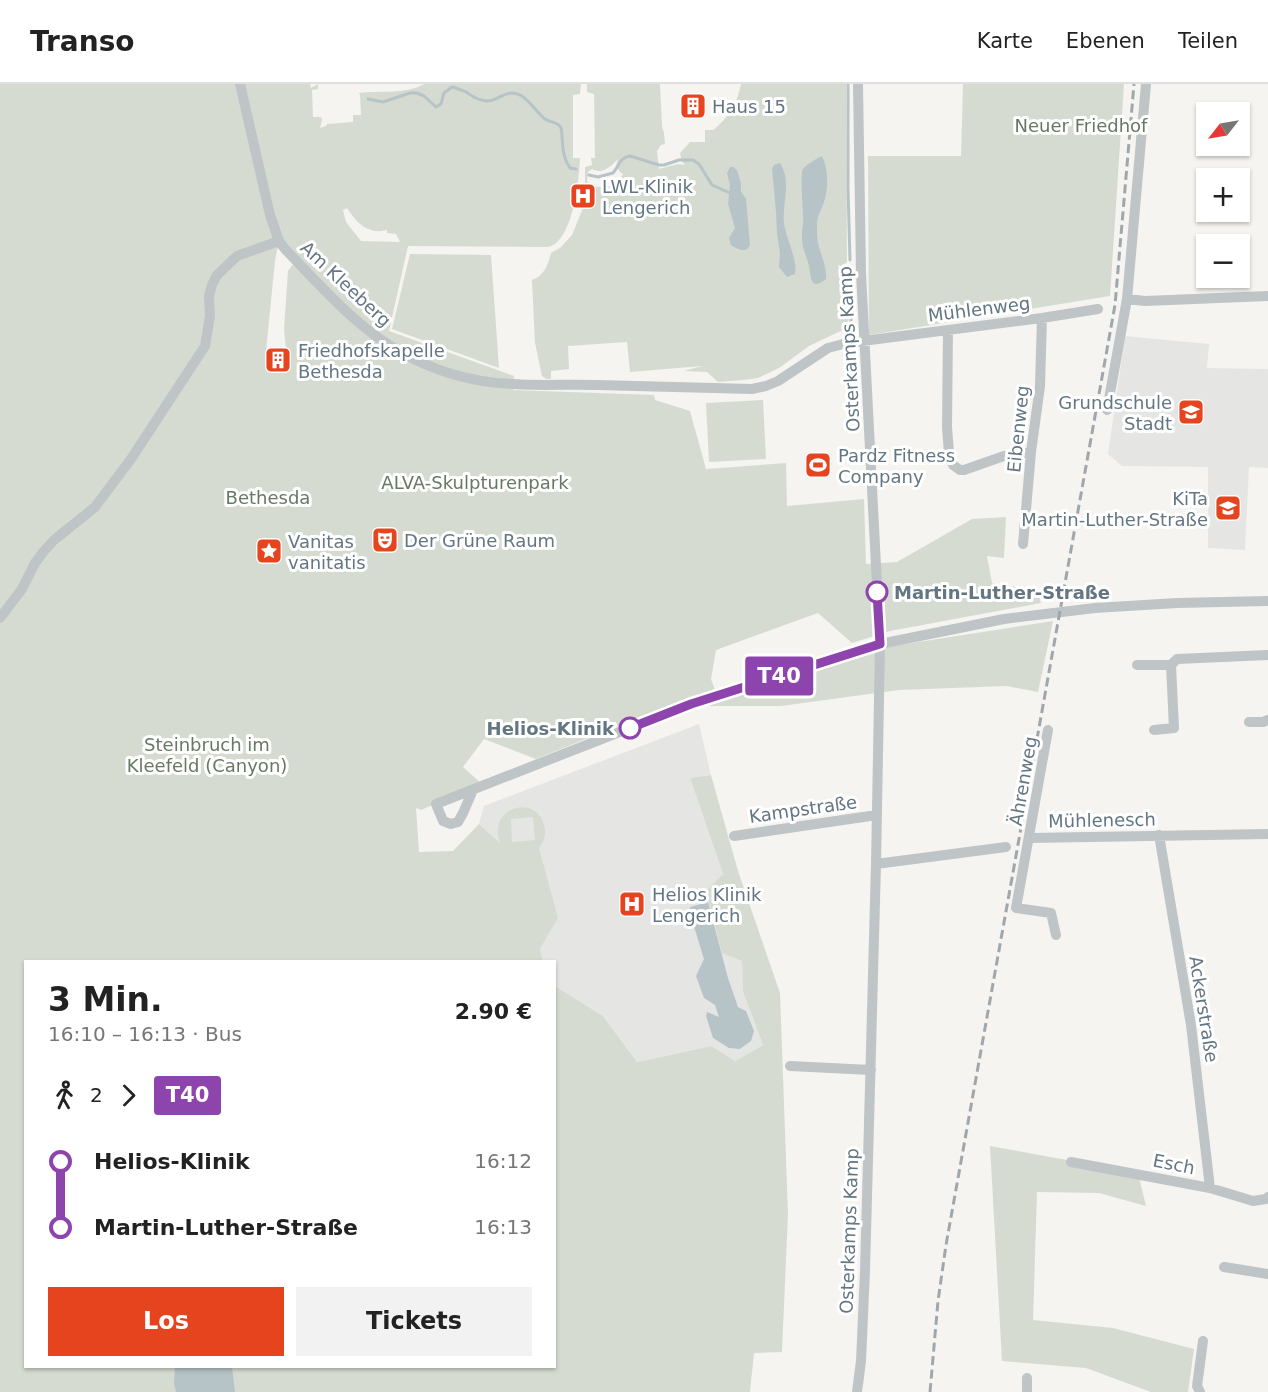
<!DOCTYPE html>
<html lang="de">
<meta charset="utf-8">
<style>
:root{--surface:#fff;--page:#f2f2f2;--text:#222;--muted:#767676;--line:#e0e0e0;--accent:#e6441f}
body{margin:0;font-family:"DejaVu Sans",sans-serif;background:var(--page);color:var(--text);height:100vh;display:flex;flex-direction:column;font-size:22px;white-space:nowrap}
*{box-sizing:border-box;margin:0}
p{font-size:20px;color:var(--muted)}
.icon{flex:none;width:33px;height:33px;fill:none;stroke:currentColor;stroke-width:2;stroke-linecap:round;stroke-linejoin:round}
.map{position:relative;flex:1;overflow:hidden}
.side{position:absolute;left:24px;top:876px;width:532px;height:408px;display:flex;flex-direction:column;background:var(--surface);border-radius:0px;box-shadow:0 2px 4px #0004}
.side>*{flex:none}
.badge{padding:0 12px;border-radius:4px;font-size:21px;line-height:39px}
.needle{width:39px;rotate:239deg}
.fabs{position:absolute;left:1196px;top:18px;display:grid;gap:12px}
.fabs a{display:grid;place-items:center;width:54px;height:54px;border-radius:0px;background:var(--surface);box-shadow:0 2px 4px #0004;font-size:30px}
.map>.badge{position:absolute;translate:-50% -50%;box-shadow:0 0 0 3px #fff}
.legs{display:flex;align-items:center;gap:9px;height:66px;padding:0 24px;font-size:20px}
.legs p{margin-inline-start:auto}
.head{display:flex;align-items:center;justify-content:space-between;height:102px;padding:0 24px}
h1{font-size:33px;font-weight:700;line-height:45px}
.primary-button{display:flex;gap:12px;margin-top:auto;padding:12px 24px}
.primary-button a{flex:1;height:69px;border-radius:0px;background:var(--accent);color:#fff;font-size:24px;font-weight:700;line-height:69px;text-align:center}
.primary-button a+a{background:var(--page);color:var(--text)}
ul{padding:0 24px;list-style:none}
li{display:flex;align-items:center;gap:21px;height:66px;font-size:22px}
li i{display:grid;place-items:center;width:9px;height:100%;margin:0 8px;background:currentColor}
li i::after{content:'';width:15px;height:15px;margin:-8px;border:4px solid;border-radius:50%;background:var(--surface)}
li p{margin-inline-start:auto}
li:first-child i{background:linear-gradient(#0000 50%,currentColor 0)}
li:last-child i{background:linear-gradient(currentColor 50%,#0000 0)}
header{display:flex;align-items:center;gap:36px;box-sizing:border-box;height:84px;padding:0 30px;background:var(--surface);border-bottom:2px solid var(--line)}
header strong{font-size:28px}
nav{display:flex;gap:33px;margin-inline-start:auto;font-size:21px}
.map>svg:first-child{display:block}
.built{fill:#e5e6e4}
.green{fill:#d6dbd1;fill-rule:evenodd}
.water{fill:#b7c4c7}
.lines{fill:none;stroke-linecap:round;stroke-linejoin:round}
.stream{stroke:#b7c4c7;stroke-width:3}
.minor{stroke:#bfc4c6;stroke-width:10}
.rail{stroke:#a0a7ac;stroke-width:3;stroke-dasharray:9 4.5;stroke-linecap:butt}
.line-1-casing{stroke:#fff;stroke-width:14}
.line-1{stroke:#8e44ad;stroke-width:9}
.stop-1-dot{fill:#fff;stroke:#8e44ad;stroke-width:3}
.labels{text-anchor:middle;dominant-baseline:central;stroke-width:6;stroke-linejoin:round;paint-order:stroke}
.poi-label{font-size:18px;fill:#637682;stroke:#fff;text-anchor:start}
.park-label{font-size:18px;fill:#677962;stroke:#fff}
.street-label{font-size:18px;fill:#637682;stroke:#fff}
.stop-label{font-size:18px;font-weight:bold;fill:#637682;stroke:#fff;text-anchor:start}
</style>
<header>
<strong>Transo</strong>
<nav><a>Karte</a><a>Ebenen</a><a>Teilen</a></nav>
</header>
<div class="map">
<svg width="1268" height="1308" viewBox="0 0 1268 1308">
<rect width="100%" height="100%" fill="#f5f4f0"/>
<path class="built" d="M 1125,252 L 1209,260 L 1207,284 L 1268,285 L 1268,384 L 1249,383 L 1245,466 L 1208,464 L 1208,383 L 1122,382 L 1108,370 Z
M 699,640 L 711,691 L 690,694 L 723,790 L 742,876 L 743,908 L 763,961 L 735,977 L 712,962 L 637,978 L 603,932 L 555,902 L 555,878 L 543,877 L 540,865 L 558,834 L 511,769 L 479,740 L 484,722 Z"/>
<path class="green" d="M 0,0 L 310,0 L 311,4 L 318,0 L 318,5 L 312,6 L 313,33 L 321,33 L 322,36 L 320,44 L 326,42 L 327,40 L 353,38 L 353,31 L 361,31 L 360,11 L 359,9 C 380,6 404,11 424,0 L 581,0 L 580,10 L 573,11 L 573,74 L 580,74 C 579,96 573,158 548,163 L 408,162 L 389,247 L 514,292 L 513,306 L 654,311 L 655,316 L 690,327 L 706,385 L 786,379 L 787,422 L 864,415 L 866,480 L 897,478 L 972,435 L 1006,433 L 1004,474 L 987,472 L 992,499 L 1037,507 L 1041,519 L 890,547 L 852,559 L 818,529 L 716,566 L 711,595 L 715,606 L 655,627 L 536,675 L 484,655 L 463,683 L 482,700 L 421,726 L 416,724 L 419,768 L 453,767 L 479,740 L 500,759 C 487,723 536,709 544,741 C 547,750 544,757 539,764 L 558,834 L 540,865 L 543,877 L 26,878 L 26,1282 L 555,1282 L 555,902 L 603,932 L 637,978 L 712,962 L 735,977 L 763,961 L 743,908 L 742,877 L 722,869 L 706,807 L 723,790 L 690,694 L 711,691 L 738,787 L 780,909 L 788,1130 L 782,1268 L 754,1269 L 750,1308 L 0,1308 ZM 347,124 C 357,139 368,151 387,146 L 387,149 L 396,150 L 400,158 L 361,157 L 346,138 L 343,126 ZM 283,158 L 298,173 L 288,187 L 284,245 L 286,266 L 266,267 L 275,177 L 277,166 ZM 533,733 L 535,756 L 512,758 L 511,735 Z
M 587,0 L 660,0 L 662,42 L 664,49 L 665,60 L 661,61 L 657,67 L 659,85 L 678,80 L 685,81 L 682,78 L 680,69 L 690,58 L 705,58 L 705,46 L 713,46 C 730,32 736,22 741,0 L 846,0 L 847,178 L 842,182 L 838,181 L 839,186 L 847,186 L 850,228 L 847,244 L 809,262 L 779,284 L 758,294 L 743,296 L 718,298 L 707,288 L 684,287 L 702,282 L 630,288 L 627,258 L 568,262 L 569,285 L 551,287 L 551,295 L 546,295 L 542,292 L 535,259 L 532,196 C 544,192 548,181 551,169 L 560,164 L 572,151 L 583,124 L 587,103 L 585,98 L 585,83 L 592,81 L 591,74 L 595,74 L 594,10 L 587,8 ZM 618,75 L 616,82 L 620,88 L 623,90 C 616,103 602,105 589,101 L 587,97 L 588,88 L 592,85 C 603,91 611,82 618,75 Z
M 963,0 L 1124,0 L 1110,212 L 869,251 L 868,72 L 961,72 Z
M 410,170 L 491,171 L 499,284 L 392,245 Z
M 763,316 L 766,375 L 709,378 L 706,319 Z
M 1053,537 L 1038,608 L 1007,602 L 899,606 L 781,622 L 707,622 L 886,563 Z
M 990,1062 L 1138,1089 L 1146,1122 L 1099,1109 L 1037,1108 L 1033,1236 L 1113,1244 L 1194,1265 L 1188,1308 L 1151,1308 L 1086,1284 L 1002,1277 Z"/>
<path class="water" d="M 822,72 C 828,84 829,104 824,118 C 822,126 817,131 817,140 C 817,147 817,157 819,163 C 822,174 827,184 826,195 C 810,208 811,193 809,182 C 807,173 802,164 802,155 C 801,147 804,139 803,131 C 803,125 800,88 803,85 C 806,81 817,74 822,72 Z
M 780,79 C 792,97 782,119 784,139 C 786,155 798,176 795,190 L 787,193 L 779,183 L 780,169 L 777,150 L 776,128 L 772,85 L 774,81 Z
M 730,83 L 733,83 L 737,86 L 741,99 L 741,107 L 746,115 L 750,161 C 746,170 737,165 731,161 L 729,154 L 735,144 L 728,120 L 730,101 L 727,89 Z
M 708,818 L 728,894 L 738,923 L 746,927 L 754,947 L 751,957 L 740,965 L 729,964 L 713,954 L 706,932 L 707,928 L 719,933 L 715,921 L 704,914 L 696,892 L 704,875 L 691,833 L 690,823 Z
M 175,1283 L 232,1283 L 235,1308 L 176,1308 L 174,1299 Z"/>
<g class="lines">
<path class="stream" d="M 848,0 L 848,105 L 850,176
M 368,15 L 383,18 L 410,9 L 417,9 L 424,12 L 436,23 L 441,20 L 444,9 L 452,3 C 457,4 461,6 466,8 C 471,11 475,15 482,16 C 492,19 496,14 504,11 C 523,2 533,26 545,35 C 550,39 558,37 561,44 C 562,47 562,50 562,53 C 563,66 563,74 570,84 L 576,85
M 589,91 L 598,93 L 613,89 C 619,82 620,73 630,72 L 659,81 L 664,81 L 679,76 L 693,76 L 699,80 L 712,101 L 730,109
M 850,246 L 852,226 L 850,191"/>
<path class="minor" d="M 240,0 L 270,131 L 279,157 L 285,165 C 320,201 354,241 397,266 C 432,287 474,299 514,300 C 542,302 569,300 597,301 C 649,302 700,304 752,305 L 766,302 L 778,297 L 828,264 L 847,259 L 1042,234 L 1098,225
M 1127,215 L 1145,217 L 1268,212
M 948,246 L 947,343 L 949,369 L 953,381 L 960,386 L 964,386 L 1004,372 L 1031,368
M 1107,326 L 1127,215 L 1146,0
M 1023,460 L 1031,368 L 1040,302 L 1042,234
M 0,534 L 22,505 L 35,479 L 44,467 L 54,456 L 95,423 L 131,375 L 205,262 L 210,232 L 209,212 L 212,201 L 217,191 L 237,172 L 279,157
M 1137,581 L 1171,581 L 1177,575 L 1268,571
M 1249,638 L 1263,638 L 1268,636
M 1048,646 L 1016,824 L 1051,829 L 1056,851
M 1154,646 L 1174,644 L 1171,581
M 473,706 L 463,729 L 458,738 L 451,740 L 443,737 L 436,720 L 691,620 L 880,560 L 1004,535 L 1095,524 L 1177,519 L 1268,517
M 1159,751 L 1191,941 L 1210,1104
M 734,752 L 877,731
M 1030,754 L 1268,750
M 876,780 L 1006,763
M 790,982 L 871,986
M 1071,1078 L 1210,1104 L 1253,1117 L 1266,1115 L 1268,1113
M 1224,1183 L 1268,1190
M 857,1308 L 861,1277 L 865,1187 L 876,780 L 880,560 L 861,189 L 858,0
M 1027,1308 L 1027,1294
M 1200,1308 L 1197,1302 L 1203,1257"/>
<path class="rail" d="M 930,1308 L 938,1217 L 946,1161 L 1115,221 L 1134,0"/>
</g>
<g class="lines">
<defs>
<path id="line-1" d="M 630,644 L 691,620 L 880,560 L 877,508"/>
</defs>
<use href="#line-1" class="line-1-casing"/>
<use href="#line-1" class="line-1"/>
</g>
<defs>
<symbol id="building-square" viewBox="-11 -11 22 22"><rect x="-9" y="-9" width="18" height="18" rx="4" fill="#e6441f" stroke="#fff"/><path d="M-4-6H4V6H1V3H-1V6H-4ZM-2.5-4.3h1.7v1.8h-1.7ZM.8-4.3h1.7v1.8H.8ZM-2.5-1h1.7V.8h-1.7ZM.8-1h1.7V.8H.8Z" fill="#fff"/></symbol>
<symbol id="hospital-square" viewBox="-11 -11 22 22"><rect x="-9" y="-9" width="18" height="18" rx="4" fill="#e6441f" stroke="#fff"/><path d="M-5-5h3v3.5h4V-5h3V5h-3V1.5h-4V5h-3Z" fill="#fff"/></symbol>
<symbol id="school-square" viewBox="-11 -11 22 22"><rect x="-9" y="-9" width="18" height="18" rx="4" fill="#e6441f" stroke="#fff"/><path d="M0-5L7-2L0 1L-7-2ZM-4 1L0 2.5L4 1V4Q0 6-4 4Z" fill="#fff"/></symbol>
<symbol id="stadium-square" viewBox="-11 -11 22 22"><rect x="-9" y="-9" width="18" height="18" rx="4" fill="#e6441f" stroke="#fff"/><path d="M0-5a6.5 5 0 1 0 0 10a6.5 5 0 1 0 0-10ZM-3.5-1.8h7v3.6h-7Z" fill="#fff"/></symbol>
<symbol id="theatre-square" viewBox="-11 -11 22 22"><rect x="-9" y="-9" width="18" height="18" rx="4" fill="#e6441f" stroke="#fff"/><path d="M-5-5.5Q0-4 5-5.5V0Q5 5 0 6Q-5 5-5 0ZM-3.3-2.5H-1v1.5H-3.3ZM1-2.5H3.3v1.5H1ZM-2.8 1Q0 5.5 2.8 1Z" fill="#fff"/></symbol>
<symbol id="sight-square" viewBox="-11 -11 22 22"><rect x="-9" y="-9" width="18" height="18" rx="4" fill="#e6441f" stroke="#fff"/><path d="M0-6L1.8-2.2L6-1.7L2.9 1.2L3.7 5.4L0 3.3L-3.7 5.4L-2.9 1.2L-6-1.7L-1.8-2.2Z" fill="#fff"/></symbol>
</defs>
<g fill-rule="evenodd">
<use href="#building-square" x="678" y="7" width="30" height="30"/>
<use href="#hospital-square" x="568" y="97" width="30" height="30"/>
<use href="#building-square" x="263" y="261" width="30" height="30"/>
<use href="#school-square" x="1176" y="313" width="30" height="30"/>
<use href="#stadium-square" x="803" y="366" width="30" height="30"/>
<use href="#school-square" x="1213" y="409" width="30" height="30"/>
<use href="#theatre-square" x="370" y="441" width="30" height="30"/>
<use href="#sight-square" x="254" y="452" width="30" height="30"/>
<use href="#hospital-square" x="617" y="805" width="30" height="30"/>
</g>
<g class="stop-1-dot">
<circle cx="877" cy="508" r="10"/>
<circle cx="630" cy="644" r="10"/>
</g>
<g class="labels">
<g class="poi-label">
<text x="712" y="22">Haus 15</text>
<text x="602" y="102">LWL-Klinik<tspan x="602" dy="21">Lengerich</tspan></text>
<text x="298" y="266">Friedhofskapelle<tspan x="298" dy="21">Bethesda</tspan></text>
<text x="1172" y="318" text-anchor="end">Grundschule<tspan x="1172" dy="21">Stadt</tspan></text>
<text x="838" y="371">Pardz Fitness<tspan x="838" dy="21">Company</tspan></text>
<text x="1208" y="414" text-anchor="end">KiTa<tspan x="1208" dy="21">Martin-Luther-Straße</tspan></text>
<text x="404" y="456">Der Grüne Raum</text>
<text x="288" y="457">Vanitas<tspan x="288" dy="21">vanitatis</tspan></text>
<text x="652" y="810">Helios Klinik<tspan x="652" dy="21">Lengerich</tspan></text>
</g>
<g class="park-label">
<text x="1081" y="41">Neuer Friedhof</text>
<text x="475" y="398">ALVA-Skulpturenpark</text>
<text x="268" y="413">Bethesda</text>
<text x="207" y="660">Steinbruch im<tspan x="207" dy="21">Kleefeld (Canyon)</tspan></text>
</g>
<g class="street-label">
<text transform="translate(346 200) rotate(43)">Am Kleeberg</text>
<text transform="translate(979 225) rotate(-7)">Mühlenweg</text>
<text transform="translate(849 265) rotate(-93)">Osterkamps Kamp</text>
<text transform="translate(1018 345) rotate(-84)">Eibenweg</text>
<text transform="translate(1023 697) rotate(-80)">Ährenweg</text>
<text transform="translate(803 725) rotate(-8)">Kampstraße</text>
<text transform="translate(1102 736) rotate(-1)">Mühlenesch</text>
<text transform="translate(1204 925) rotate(81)">Ackerstraße</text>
<text transform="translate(1174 1080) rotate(11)">Esch</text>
<text transform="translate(849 1147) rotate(-88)">Osterkamps Kamp</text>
</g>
<g class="stop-label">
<text x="894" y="508">Martin-Luther-Straße</text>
<text x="614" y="644" text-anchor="end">Helios-Klinik</text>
</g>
</g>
</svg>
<div class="fabs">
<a><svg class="needle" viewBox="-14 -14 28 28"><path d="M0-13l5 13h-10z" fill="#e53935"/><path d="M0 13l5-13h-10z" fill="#767676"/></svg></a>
<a>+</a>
<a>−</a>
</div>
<b class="badge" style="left:779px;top:592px;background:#8e44ad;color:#fff">T40</b>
<section class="side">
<div class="head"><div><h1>3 Min.</h1><p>16:10 – 16:13 · Bus</p></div><b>2.90 €</b></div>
<div class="legs"><svg class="icon" aria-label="walk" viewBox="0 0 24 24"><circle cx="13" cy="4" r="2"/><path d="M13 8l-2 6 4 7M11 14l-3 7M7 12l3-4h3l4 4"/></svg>2<svg class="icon" aria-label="forward" viewBox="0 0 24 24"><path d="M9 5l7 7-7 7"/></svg><b class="badge" style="background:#8e44ad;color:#fff">T40</b></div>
<ul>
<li><i style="color:#8e44ad"></i><b>Helios-Klinik</b><p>16:12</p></li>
<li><i style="color:#8e44ad"></i><b>Martin-Luther-Straße</b><p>16:13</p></li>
</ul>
<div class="primary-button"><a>Los</a><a>Tickets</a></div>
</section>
</div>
